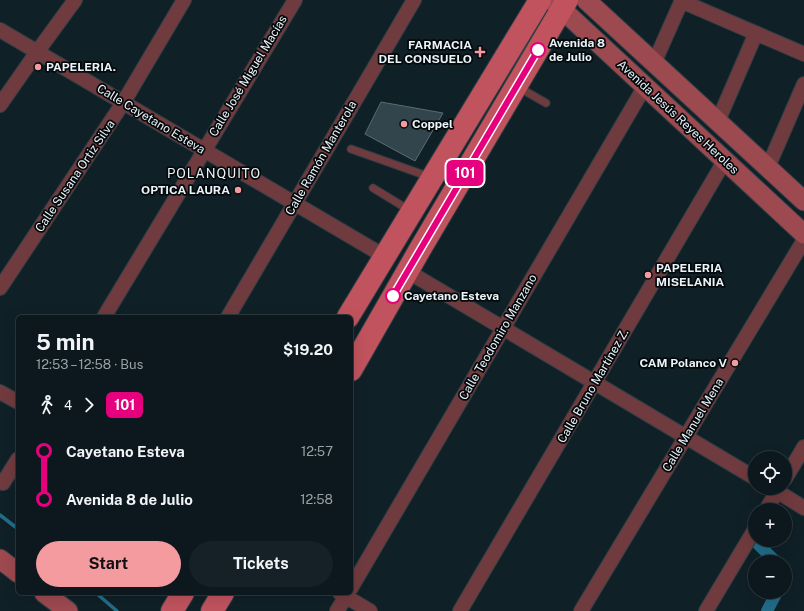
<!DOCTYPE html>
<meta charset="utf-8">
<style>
:root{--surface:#0c181d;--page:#152126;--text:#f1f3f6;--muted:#9aa0a4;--line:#2c373b;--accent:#f49b9f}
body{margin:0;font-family:"Public Sans",sans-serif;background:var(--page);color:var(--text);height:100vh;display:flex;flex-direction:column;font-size:15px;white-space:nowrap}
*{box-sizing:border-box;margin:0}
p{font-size:13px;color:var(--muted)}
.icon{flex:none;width:22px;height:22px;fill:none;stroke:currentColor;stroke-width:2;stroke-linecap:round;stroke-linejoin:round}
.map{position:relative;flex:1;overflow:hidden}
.details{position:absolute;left:16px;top:315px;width:337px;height:280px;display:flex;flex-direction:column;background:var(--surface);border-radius:6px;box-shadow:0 4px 16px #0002,0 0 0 1px var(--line)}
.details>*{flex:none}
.badge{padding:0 8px;border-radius:6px;font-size:14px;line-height:26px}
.buttons{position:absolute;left:748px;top:451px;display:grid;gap:8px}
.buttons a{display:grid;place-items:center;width:44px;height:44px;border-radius:50%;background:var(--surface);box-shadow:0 4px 16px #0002,0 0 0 1px var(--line);font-size:20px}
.map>.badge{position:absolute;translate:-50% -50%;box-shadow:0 0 0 2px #fff}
.legs{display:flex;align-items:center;gap:6px;height:44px;padding:0 20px;font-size:13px}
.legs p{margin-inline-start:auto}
.summary{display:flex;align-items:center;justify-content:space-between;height:68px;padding:0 20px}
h1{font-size:22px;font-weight:700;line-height:30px}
.primary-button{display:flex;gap:8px;margin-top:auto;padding:8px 20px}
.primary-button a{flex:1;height:46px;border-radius:24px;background:var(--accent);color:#111;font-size:16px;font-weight:700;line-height:46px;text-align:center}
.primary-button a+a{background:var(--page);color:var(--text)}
ul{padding:0 20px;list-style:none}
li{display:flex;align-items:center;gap:14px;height:48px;font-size:15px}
li i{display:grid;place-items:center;width:6px;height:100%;margin:0 5px;background:currentColor}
li i::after{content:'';width:10px;height:10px;margin:-5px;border:3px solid;border-radius:50%;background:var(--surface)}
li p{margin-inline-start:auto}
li:first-child i{background:linear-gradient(#0000 50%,currentColor 0)}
li:last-child i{background:linear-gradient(currentColor 50%,#0000 0)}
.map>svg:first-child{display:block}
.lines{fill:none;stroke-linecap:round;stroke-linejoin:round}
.stream{stroke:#226d89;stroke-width:3.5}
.canal{stroke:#226d89;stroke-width:12}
.building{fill:#33454c;stroke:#596b73}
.lane-casing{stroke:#2f3e44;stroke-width:9}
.street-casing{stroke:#2f3e44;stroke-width:16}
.secondary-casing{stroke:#2f3e44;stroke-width:21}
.primary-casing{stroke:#2f3e44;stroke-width:24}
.lane{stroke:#703b3e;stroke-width:7}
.street{stroke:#703b3e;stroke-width:14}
.secondary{stroke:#9d4950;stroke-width:19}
.primary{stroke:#c0535e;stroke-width:22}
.line-1-casing{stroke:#fff;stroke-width:9}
.line-1{stroke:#e6007e;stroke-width:6}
.stop-1-dot{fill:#fff;stroke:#e6007e;stroke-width:2}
.poi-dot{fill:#f49b9f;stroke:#04090c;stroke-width:1.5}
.labels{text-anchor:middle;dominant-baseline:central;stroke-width:3.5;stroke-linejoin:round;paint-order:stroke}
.stop-label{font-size:12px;font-weight:bold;fill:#eaf4f9;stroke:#04090c;text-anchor:start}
.poi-label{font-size:12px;font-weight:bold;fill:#eaf4f9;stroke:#04090c;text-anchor:end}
.street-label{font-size:12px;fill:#eaf4f9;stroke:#04090c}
.neighbourhood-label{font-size:13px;letter-spacing:1px;fill:#eaf4f9;stroke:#04090c}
</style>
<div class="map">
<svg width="804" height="611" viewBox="0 0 804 611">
<rect width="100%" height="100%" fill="#102027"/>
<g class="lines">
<path class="stream" d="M 0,515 L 18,529
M 96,593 L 117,611"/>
<path class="canal" d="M 756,542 L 776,562
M 767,611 L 777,592"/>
</g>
<path class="building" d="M 381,102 L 443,113 L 415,161 L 365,134 Z"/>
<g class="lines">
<defs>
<path id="lane" d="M 518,87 L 546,103
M 351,149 L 430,177
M 373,188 L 409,210"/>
<path id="street" d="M 681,1 L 804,54
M 0,30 L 384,256
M 654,63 L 682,0
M 0,105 L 37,52 L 75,0
M 718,121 L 756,33
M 768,167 L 804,84
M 407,271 L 755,478
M 0,288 L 123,103 L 184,0
M 104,317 L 295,0
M 228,317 L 414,0
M 0,392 L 18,402
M 785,479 L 804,447
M 3,483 L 18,459
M 772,488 L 804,508
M 766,510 L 779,488
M 351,588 L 645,86
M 340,593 L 370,611
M 337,611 L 348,593
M 460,611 L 725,160
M 581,611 L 804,240
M 706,611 L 755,529"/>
<path id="secondary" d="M 552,0 L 804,234
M 586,0 L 804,201
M 0,559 L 18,573
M 44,593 L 68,611"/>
<path id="primary" d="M 348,317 L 540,0
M 351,370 L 419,251 L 567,0
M 172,611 L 183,593
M 212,611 L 223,593"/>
</defs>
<use href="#lane" class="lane-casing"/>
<use href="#street" class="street-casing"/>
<use href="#secondary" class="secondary-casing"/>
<use href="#primary" class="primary-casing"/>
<use href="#lane" class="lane"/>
<use href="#street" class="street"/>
<use href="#secondary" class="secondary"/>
<use href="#primary" class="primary"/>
</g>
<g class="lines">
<defs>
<path id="line-1" d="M 393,296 L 538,50"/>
</defs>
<use href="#line-1" class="line-1-casing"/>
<use href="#line-1" class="line-1"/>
</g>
<g class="stop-1-dot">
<circle cx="538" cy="50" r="7"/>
<circle cx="393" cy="296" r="7"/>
</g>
<g class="poi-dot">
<path d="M478 46h4v4h4v4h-4v4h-4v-4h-4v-4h4z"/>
<circle cx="38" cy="67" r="4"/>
<circle cx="404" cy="124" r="4"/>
<circle cx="238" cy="190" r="4"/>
<circle cx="648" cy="275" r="4"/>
<circle cx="735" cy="363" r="4"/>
</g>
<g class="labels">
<g class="stop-label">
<text x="549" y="43">Avenida 8<tspan x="549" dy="14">de Julio</tspan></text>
<text x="404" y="296">Cayetano Esteva</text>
</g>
<g class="poi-label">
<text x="472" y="45">FARMACIA<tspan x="472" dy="14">DEL CONSUELO</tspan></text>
<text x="46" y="67" text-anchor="start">PAPELERIA.</text>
<text x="412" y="124" text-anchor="start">Coppel</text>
<text x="230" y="190">OPTICA LAURA</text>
<text x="656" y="268" text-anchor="start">PAPELERIA<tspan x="656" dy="14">MISELANIA</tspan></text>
<text x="727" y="363">CAM Polanco V</text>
</g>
<g class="street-label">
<text transform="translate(248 76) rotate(-59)">Calle José Miguel Macías</text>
<text transform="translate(678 117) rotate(43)">Avenida Jesús Reyes Heroles</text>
<text transform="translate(151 119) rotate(31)">Calle Cayetano Esteva</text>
<text transform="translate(321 158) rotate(-60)">Calle Ramón Manterola</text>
<text transform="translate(75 176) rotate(-56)">Calle Susana Ortiz Silva</text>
<text transform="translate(498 337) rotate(-60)">Calle Teodomiro Manzano</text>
<text transform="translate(593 386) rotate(-60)">Calle Bruno Martínez Z.</text>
<text transform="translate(693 425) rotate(-59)">Calle Manuel Mena</text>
</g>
<g class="neighbourhood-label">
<text x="214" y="173">POLANQUITO</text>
</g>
</g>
</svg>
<div class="buttons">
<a><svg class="icon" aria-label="locate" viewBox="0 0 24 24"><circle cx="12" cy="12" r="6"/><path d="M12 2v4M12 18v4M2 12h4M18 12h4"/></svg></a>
<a>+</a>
<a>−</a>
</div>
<b class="badge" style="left:465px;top:173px;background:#e6007e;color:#fff">101</b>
<section class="details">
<div class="summary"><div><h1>5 min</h1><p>12:53 – 12:58 · Bus</p></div><b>$19.20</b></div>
<div class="legs"><svg class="icon" aria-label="walk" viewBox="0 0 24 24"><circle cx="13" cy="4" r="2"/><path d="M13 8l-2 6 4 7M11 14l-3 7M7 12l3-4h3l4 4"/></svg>4<svg class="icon" aria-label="forward" viewBox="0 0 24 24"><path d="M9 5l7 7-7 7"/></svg><b class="badge" style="background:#e6007e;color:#fff">101</b></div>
<ul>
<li><i style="color:#e6007e"></i><b>Cayetano Esteva</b><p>12:57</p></li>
<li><i style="color:#e6007e"></i><b>Avenida 8 de Julio</b><p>12:58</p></li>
</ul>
<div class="primary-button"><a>Start</a><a>Tickets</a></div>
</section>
</div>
